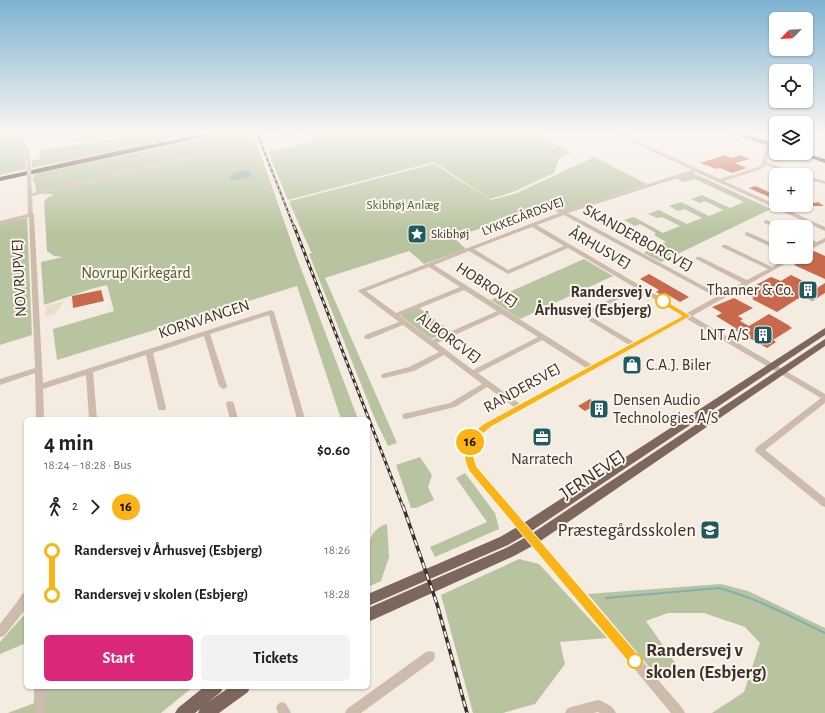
<!DOCTYPE html>
<meta charset="utf-8">
<style>
:root{--surface:#fff;--page:#f2f2f2;--text:#202124;--muted:#757577;--accent:#db2777}
body{margin:0;font-family:"Alegreya Sans",sans-serif;background:var(--page);color:var(--text);height:100vh;display:flex;flex-direction:column;font-size:15px;white-space:nowrap}
*{box-sizing:border-box;margin:0}
p{font-size:13px;color:var(--muted)}
.icon{flex:none;width:22px;height:22px;fill:none;stroke:currentColor;stroke-width:2;stroke-linecap:round;stroke-linejoin:round}
.map{position:relative;flex:1;overflow:hidden}
.side{position:absolute;left:24px;top:417px;width:346px;height:272px;display:flex;flex-direction:column;background:var(--surface);border-radius:6px;box-shadow:0 1px 3px #0004}
.side>*{flex:none}
.badge{padding:0 8px;border-radius:13px;font-size:14px;line-height:26px}
.needle{width:26px;rotate:245deg}
.buttons{position:absolute;left:769px;top:12px;display:grid;gap:8px}
.buttons a{display:grid;place-items:center;width:44px;height:44px;border-radius:6px;background:var(--surface);box-shadow:0 1px 3px #0004;font-size:20px}
.map>.badge{position:absolute;translate:-50% -50%;box-shadow:0 0 0 2px #fff}
.legs{display:flex;align-items:center;gap:6px;height:44px;padding:0 20px;font-size:13px}
.legs p{margin-inline-start:auto}
.head{display:flex;align-items:center;justify-content:space-between;height:68px;padding:0 20px}
h1{font-size:22px;font-weight:700;line-height:30px}
.cta{display:flex;gap:8px;margin-top:auto;padding:8px 20px}
.cta a{flex:1;height:46px;border-radius:6px;background:var(--accent);color:#fff;font-size:16px;font-weight:700;line-height:46px;text-align:center}
.cta a+a{background:var(--page);color:var(--text)}
ul{padding:0 20px;list-style:none}
li{display:flex;align-items:center;gap:14px;height:44px;font-size:15px}
li i{display:grid;place-items:center;width:6px;height:100%;margin:0 5px;background:currentColor}
li i::after{content:'';width:10px;height:10px;margin:-5px;border:3px solid;border-radius:50%;background:var(--surface)}
li p{margin-inline-start:auto}
li:first-child i{background:linear-gradient(#0000 50%,currentColor 0)}
li:last-child i{background:linear-gradient(currentColor 50%,#0000 0)}
.map>svg:first-child{display:block}
.green{fill:#b8c4a0}
.plaza{fill:#ecdcc8}
.water{fill:#7fb0b2}
.lines{fill:none;stroke-linecap:round;stroke-linejoin:round}
.stream{stroke:#7fb0b2;stroke-width:2}
.building{fill:#c8694b}
.minor{fill:#cdbbac;fill-rule:evenodd}
.major{fill:#7d675c;fill-rule:evenodd}
.highway{fill:#5c4a42;fill-rule:evenodd}
.rail-far2-casing{stroke:#3b302b;stroke-width:2}
.rail-far1-casing{stroke:#3b302b;stroke-width:3}
.rail-casing{stroke:#3b302b;stroke-width:3.5}
.rail-far2{stroke:#fbf5ee;stroke-width:1;stroke-dasharray:3;stroke-linecap:butt}
.rail-far1{stroke:#fbf5ee;stroke-width:1.5;stroke-dasharray:4;stroke-linecap:butt}
.rail{stroke:#fbf5ee;stroke-width:2;stroke-dasharray:6;stroke-linecap:butt}
.minor-bridge{stroke:#cdbbac;stroke-width:4.5}
.line-1{fill:#fbb416;stroke:#fff}
.stop-1-dot{fill:#fff;stroke:#fbb416;stroke-width:2}
.labels{text-anchor:middle;dominant-baseline:central;stroke-width:4;stroke-linejoin:round;paint-order:stroke}
.far-park-label{font-size:13px;fill:#4a5a2e;stroke:#fbf5ee}
.far-street-label{font-size:13px;fill:#3b302b;stroke:#fbf5ee}
.far-poi-label{font-size:13px;fill:#3b302b;stroke:#fbf5ee;text-anchor:start}
.street-label{font-size:16px;fill:#3b302b;stroke:#fbf5ee}
.park-label{font-size:16px;fill:#4a5a2e;stroke:#fbf5ee}
.poi-label{font-size:16px;fill:#3b302b;stroke:#fbf5ee;text-anchor:end}
.stop-label{font-size:16px;font-weight:bold;fill:#3b302b;stroke:#fbf5ee;text-anchor:end}
.near-street-label{font-size:19px;fill:#3b302b;stroke:#fbf5ee}
.near-poi-label{font-size:19px;fill:#3b302b;stroke:#fbf5ee;text-anchor:end}
.near-stop-label{font-size:19px;font-weight:bold;fill:#3b302b;stroke:#fbf5ee;text-anchor:start}
</style>
<div class="map">
<svg width="825" height="713" viewBox="0 0 825 713">
<rect width="100%" height="100%" fill="#f4ebe1"/>
<path class="green" d="M 0,133 L 18,133 L 25,152 L 26,169 L 0,175 Z
M 95,133 L 131,133 L 131,134 L 62,144 Z
M 134,133 L 202,133 L 32,168 L 32,160 L 40,159 L 39,151 L 42,150 L 134,135 Z
M 234,133 L 253,133 L 256,142 L 37,192 L 36,191 L 35,183 L 33,182 L 33,176 L 37,173 Z
M 305,133 L 540,133 L 537,134 L 571,153 L 559,158 L 554,173 L 513,192 L 490,199 L 434,162 L 288,200 L 268,152 L 315,141 Z
M 257,144 L 297,258 L 358,419 L 341,419 L 297,286 L 57,360 L 53,329 L 114,311 L 107,285 L 91,289 L 44,305 L 41,262 L 63,257 L 54,256 L 47,251 L 44,202 L 47,198 L 54,194 L 40,194 Z
M 594,157 L 647,184 L 559,213 L 550,207 L 453,237 L 466,249 L 424,264 L 409,251 L 325,278 L 397,443 L 388,446 L 375,419 L 309,254 L 313,252 L 311,252 L 290,204 L 290,201 L 434,164 L 491,200 L 517,193 Z
M 693,173 L 771,209 L 661,262 L 644,253 L 650,248 L 666,242 L 654,235 L 656,233 L 640,224 L 635,226 L 624,220 L 634,217 L 663,233 L 680,226 L 662,217 L 657,218 L 648,214 L 659,210 L 687,224 L 702,218 L 684,209 L 678,211 L 669,206 L 681,202 L 709,216 L 723,210 L 705,201 L 700,203 L 691,199 L 702,195 L 730,208 L 744,202 L 695,179 L 684,182 L 675,178 Z
M 27,218 L 32,335 L 0,345 L 0,221 L 13,221 Z
M 584,259 L 613,276 L 520,319 L 491,300 Z
M 419,308 L 451,331 L 431,339 L 402,317 L 402,315 Z
M 420,457 L 432,475 L 428,487 L 434,500 L 416,508 L 411,508 L 396,465 Z
M 465,473 L 495,513 L 499,529 L 435,557 L 430,547 L 487,522 L 456,478 Z
M 387,524 L 389,557 L 381,581 L 368,587 C 368,565 361,531 387,524 Z
M 519,559 L 539,564 L 607,638 L 560,642 L 565,664 L 535,704 L 503,713 L 473,713 L 441,595 Z
M 721,584 L 748,591 L 825,628 L 825,713 L 712,713 L 744,692 L 760,643 L 745,627 L 704,613 L 668,613 L 646,621 L 678,667 L 660,680 L 588,594 Z
M 25,614 L 26,643 L 0,654 L 0,642 Z
M 45,687 L 193,687 L 161,713 L 8,713 L 45,699 Z"/>
<path class="plaza" d="M 64,301 L 55,314 L 45,316 L 46,306 Z"/>
<path class="water" d="M 246,170 L 251,172 L 249,177 L 236,180 L 230,179 L 228,177 L 240,171 Z"/>
<g class="lines">
<path class="stream" d="M 606,598 L 719,588 C 756,598 790,616 825,633"/>
</g>
<path class="building" d="M 725,155 L 731,158 L 740,155 L 750,159 L 735,163 L 747,168 L 732,173 L 720,168 L 717,169 L 700,163 Z
M 755,186 L 776,195 L 776,200 L 749,188 Z
M 806,200 L 811,203 L 820,202 L 819,203 L 824,206 L 813,206 L 803,212 L 787,205 L 806,205 Z
M 814,251 L 825,256 L 825,279 L 794,265 L 807,258 L 806,255 Z
M 649,274 L 689,297 L 680,302 L 665,293 L 662,295 L 656,292 L 659,290 L 640,279 Z
M 791,275 L 817,288 L 825,283 L 825,293 L 812,301 L 802,296 L 777,312 L 752,299 L 754,298 L 743,292 L 771,277 L 781,281 Z
M 101,290 L 104,301 L 73,308 L 72,296 Z
M 734,298 L 753,308 L 738,316 L 743,319 L 740,321 L 749,326 L 769,314 L 790,326 L 789,326 L 792,328 L 773,340 L 776,342 L 767,348 L 735,330 L 737,329 L 716,316 L 722,313 L 712,307 Z
M 590,399 L 608,413 L 603,416 L 592,407 L 585,411 L 578,406 Z"/>
<g class="lines">
<path class="minor" d="M 19,133 L 23,133 L 24,134 L 40,133 L 24,137 L 29,151 L 31,167 L 27,166 L 25,151 Z
M 53,133 L 58,133 L 63,137 L 74,133 L 81,133 L 63,139 Z
M 293,133 L 302,133 L 262,143 L 260,142 Z
M 613,133 L 619,133 L 720,179 L 758,167 L 762,163 L 766,147 L 770,146 L 766,162 L 802,175 L 795,175 L 765,165 L 762,169 L 724,181 L 825,227 L 825,231 L 823,230 L 696,172 L 568,213 L 720,295 L 742,283 L 696,259 L 696,257 L 700,257 L 747,280 L 768,269 L 722,247 L 722,245 L 726,245 L 772,267 L 790,257 L 797,257 L 692,316 L 825,394 L 825,403 L 765,450 L 825,498 L 825,507 L 822,506 L 756,452 L 755,450 L 756,448 L 821,398 L 687,319 L 491,427 C 474,438 469,447 477,467 L 683,709 L 685,713 L 671,713 L 470,471 C 451,434 487,422 514,407 L 487,387 L 455,407 L 406,419 L 403,418 L 402,416 L 403,414 L 450,403 L 482,384 L 444,355 L 414,371 L 385,378 L 382,378 L 381,376 L 382,374 L 409,367 L 439,352 L 403,325 L 369,339 L 365,339 L 364,337 L 365,335 L 399,322 L 358,291 L 359,290 L 569,209 L 692,170 ZM 564,215 L 716,297 L 687,313 L 537,225 ZM 532,227 L 564,246 L 508,270 L 474,249 ZM 568,248 L 634,287 L 580,315 L 629,345 L 592,365 L 434,265 L 469,251 L 508,274 ZM 429,267 L 460,287 L 396,313 L 366,291 ZM 638,289 L 682,316 L 634,342 L 588,315 ZM 464,290 L 497,311 L 432,340 L 400,316 ZM 501,314 L 538,337 L 473,370 L 437,343 ZM 542,340 L 586,368 L 520,404 L 478,373 Z
M 774,133 L 776,133 L 776,136 L 773,135 Z
M 257,142 L 258,142 L 258,144 L 32,196 L 33,214 L 35,215 L 34,216 L 43,383 L 271,310 L 274,312 L 305,419 L 297,419 L 269,315 L 210,334 L 227,386 L 226,388 L 223,389 L 219,386 L 204,336 L 153,353 L 166,408 L 165,410 L 159,410 L 158,408 L 146,355 L 93,372 L 97,419 L 89,419 L 86,375 L 43,389 L 44,419 L 36,419 L 35,373 L 0,385 L 0,379 L 35,368 L 29,217 L 0,225 L 0,221 L 28,214 L 27,176 L 31,177 L 32,193 Z
M 806,176 L 825,181 L 825,184 L 806,179 Z
M 766,220 L 780,226 L 781,227 L 776,227 L 776,228 L 764,223 L 764,221 Z
M 747,232 L 776,245 L 776,249 L 745,235 L 745,233 Z
M 806,237 L 817,242 L 825,238 L 825,242 L 806,252 L 806,248 L 813,244 L 806,241 Z
M 230,401 L 233,402 L 234,404 L 238,419 L 230,419 L 226,404 L 227,402 Z
M 26,592 L 26,607 L 25,610 L 4,636 L 0,637 L 0,624 L 17,602 L 22,594 Z
M 430,651 L 434,652 L 435,656 L 434,660 L 361,713 L 345,713 L 347,709 L 426,652 Z
M 34,687 L 46,687 L 46,713 L 34,713 Z
M 598,700 C 605,702 613,706 616,713 L 600,713 L 598,712 L 593,713 L 565,713 L 567,709 L 571,707 Z
M 282,702 L 286,704 L 291,713 L 278,713 L 276,708 L 278,704 Z"/>
<path class="major" d="M 825,328 L 825,335 L 527,534 L 508,545 L 368,606 L 368,594 L 500,537 L 519,526 Z
M 825,339 L 825,346 L 536,544 L 514,556 L 368,622 L 368,608 L 506,548 L 528,536 Z
M 204,687 L 223,687 L 221,692 L 208,702 L 230,687 L 250,687 L 248,692 L 219,713 L 198,713 L 200,709 L 195,713 L 175,713 L 178,708 Z"/>
<path class="highway" d="M 209,133 L 223,133 L 0,181 L 0,177 L 113,152 Z
M 730,133 L 740,133 L 776,144 L 776,148 Z
M 796,153 L 805,153 L 825,159 L 825,163 Z"/>
<defs>
<path id="rail-far2" d="M 257,133 L 294,227"/>
<path id="rail-far1" d="M 294,226 L 403,507"/>
<path id="rail" d="M 403,506 L 437,604 L 467,713"/>
</defs>
<use href="#rail-far2" class="rail-far2-casing"/>
<use href="#rail-far1" class="rail-far1-casing"/>
<use href="#rail" class="rail-casing"/>
<use href="#rail-far2" class="rail-far2"/>
<use href="#rail-far1" class="rail-far1"/>
<use href="#rail" class="rail"/>
<path class="minor-bridge" d="M 29,166 L 29,177"/>
</g>
<linearGradient id="sky" x2="0" y2="1"><stop stop-color="#7eb2d2"/><stop offset="0.57" stop-color="#faf6f2"/><stop offset="1" stop-color="#faf6f2" stop-opacity="0"/></linearGradient>
<rect width="825" height="233" fill="url(#sky)"/>
<path class="line-1" d="M 663,299 L 691,316 L 491,427 C 474,441 469,446 477,467 L 640,657 L 641,661 L 640,665 L 635,667 L 631,665 L 469,471 C 458,448 466,437 485,423 L 682,316 L 660,303 L 659,301 Z"/>
<defs>
<symbol id="sight-square" viewBox="-11 -11 22 22"><rect x="-9" y="-9" width="18" height="18" rx="4" fill="#1f5a5e" stroke="#fbf5ee"/><path d="M0-6L1.8-2.2L6-1.7L2.9 1.2L3.7 5.4L0 3.3L-3.7 5.4L-2.9 1.2L-6-1.7L-1.8-2.2Z" fill="#fff"/></symbol>
<symbol id="building-square" viewBox="-11 -11 22 22"><rect x="-9" y="-9" width="18" height="18" rx="4" fill="#1f5a5e" stroke="#fbf5ee"/><path d="M-4-6H4V6H1V3H-1V6H-4ZM-2.5-4.3h1.7v1.8h-1.7ZM.8-4.3h1.7v1.8H.8ZM-2.5-1h1.7V.8h-1.7ZM.8-1h1.7V.8H.8Z" fill="#fff"/></symbol>
<symbol id="shop-square" viewBox="-11 -11 22 22"><rect x="-9" y="-9" width="18" height="18" rx="4" fill="#1f5a5e" stroke="#fbf5ee"/><path d="M-5-2.5h2.3a2.7 3.5 0 0 1 5.4 0H5L5.5 6h-11ZM-1.5-2.5h3a1.5 2.3 0 0 0-3 0Z" fill="#fff"/></symbol>
<symbol id="office-square" viewBox="-11 -11 22 22"><rect x="-9" y="-9" width="18" height="18" rx="4" fill="#1f5a5e" stroke="#fbf5ee"/><path d="M-6-3h4V-5.5h4V-3h4V5H-6ZM-1-4.5V-3h2v-1.5ZM-6 0V1H6V0Z" fill="#fff"/></symbol>
<symbol id="school-square" viewBox="-11 -11 22 22"><rect x="-9" y="-9" width="18" height="18" rx="4" fill="#1f5a5e" stroke="#fbf5ee"/><path d="M0-5L7-2L0 1L-7-2ZM-4 1L0 2.5L4 1V4Q0 6-4 4Z" fill="#fff"/></symbol>
</defs>
<g fill-rule="evenodd">
<use href="#sight-square" x="406" y="223" width="22" height="22"/>
<use href="#building-square" x="797" y="279" width="22" height="22"/>
<use href="#building-square" x="752" y="324" width="22" height="22"/>
<use href="#shop-square" x="621" y="354" width="22" height="22"/>
<use href="#building-square" x="588" y="398" width="22" height="22"/>
<use href="#office-square" x="531" y="426" width="22" height="22"/>
<use href="#school-square" x="699" y="519" width="22" height="22"/>
</g>
<g class="stop-1-dot">
<circle cx="663" cy="301" r="7"/>
<circle cx="635" cy="661" r="7"/>
</g>
<g class="labels">
<g class="far-park-label">
<text x="403" y="205">Skibhøj Anlæg</text>
</g>
<g class="far-street-label">
<text transform="translate(523 217) rotate(-21)">LYKKEGÅRDSVEJ</text>
</g>
<g class="far-poi-label">
<text x="431" y="234">Skibhøj</text>
</g>
<g class="street-label">
<text transform="translate(638 238) rotate(29)">SKANDERBORGVEJ</text>
<text transform="translate(600 248) rotate(30)">ÅRHUSVEJ</text>
<text transform="translate(19 278) rotate(-93)">NOVRUPVEJ</text>
<text transform="translate(487 285) rotate(33)">HOBROVEJ</text>
<text transform="translate(204 319) rotate(-18)">KORNVANGEN</text>
<text transform="translate(449 338) rotate(36)">ÅLBORGVEJ</text>
<text transform="translate(522 388) rotate(-29)">RANDERSVEJ</text>
</g>
<g class="park-label">
<text x="136" y="273">Novrup Kirkegård</text>
</g>
<g class="poi-label">
<text x="794" y="290">Thanner &amp; Co.</text>
<text x="749" y="335">LNT A/S</text>
<text x="646" y="365" text-anchor="start">C.A.J. Biler</text>
<text x="613" y="400" text-anchor="start">Densen Audio<tspan x="613" dy="18">Technologies A/S</tspan></text>
<text x="542" y="459" text-anchor="middle">Narratech</text>
</g>
<g class="stop-label">
<text x="652" y="292">Randersvej v<tspan x="652" dy="18">Århusvej (Esbjerg)</tspan></text>
</g>
<g class="near-street-label">
<text transform="translate(593 475) rotate(-34)">JERNEVEJ</text>
</g>
<g class="near-poi-label">
<text x="696" y="530">Præstegårdsskolen</text>
</g>
<g class="near-stop-label">
<text x="646" y="650">Randersvej v<tspan x="646" dy="22">skolen (Esbjerg)</tspan></text>
</g>
</g>
</svg>
<div class="buttons">
<a><svg class="needle" viewBox="-14 -14 28 28"><path d="M0-13l5 13h-10z" fill="#e53935"/><path d="M0 13l5-13h-10z" fill="#757577"/></svg></a>
<a><svg class="icon" aria-label="locate" viewBox="0 0 24 24"><circle cx="12" cy="12" r="6"/><path d="M12 2v4M12 18v4M2 12h4M18 12h4"/></svg></a>
<a><svg class="icon" aria-label="layers" viewBox="0 0 24 24"><path d="M12 4l9 5-9 5-9-5zM3 14l9 5 9-5"/></svg></a>
<a>+</a>
<a>−</a>
</div>
<b class="badge" style="left:470px;top:442px;background:#fbb416;color:#111">16</b>
<section class="side">
<div class="head"><div><h1>4 min</h1><p>18:24 – 18:28 · Bus</p></div><b>$0.60</b></div>
<div class="legs"><svg class="icon" aria-label="walk" viewBox="0 0 24 24"><circle cx="13" cy="4" r="2"/><path d="M13 8l-2 6 4 7M11 14l-3 7M7 12l3-4h3l4 4"/></svg>2<svg class="icon" aria-label="forward" viewBox="0 0 24 24"><path d="M9 5l7 7-7 7"/></svg><b class="badge" style="background:#fbb416;color:#111">16</b></div>
<ul>
<li><i style="color:#fbb416"></i><b>Randersvej v Århusvej (Esbjerg)</b><p>18:26</p></li>
<li><i style="color:#fbb416"></i><b>Randersvej v skolen (Esbjerg)</b><p>18:28</p></li>
</ul>
<div class="cta"><a>Start</a><a>Tickets</a></div>
</section>
</div>
